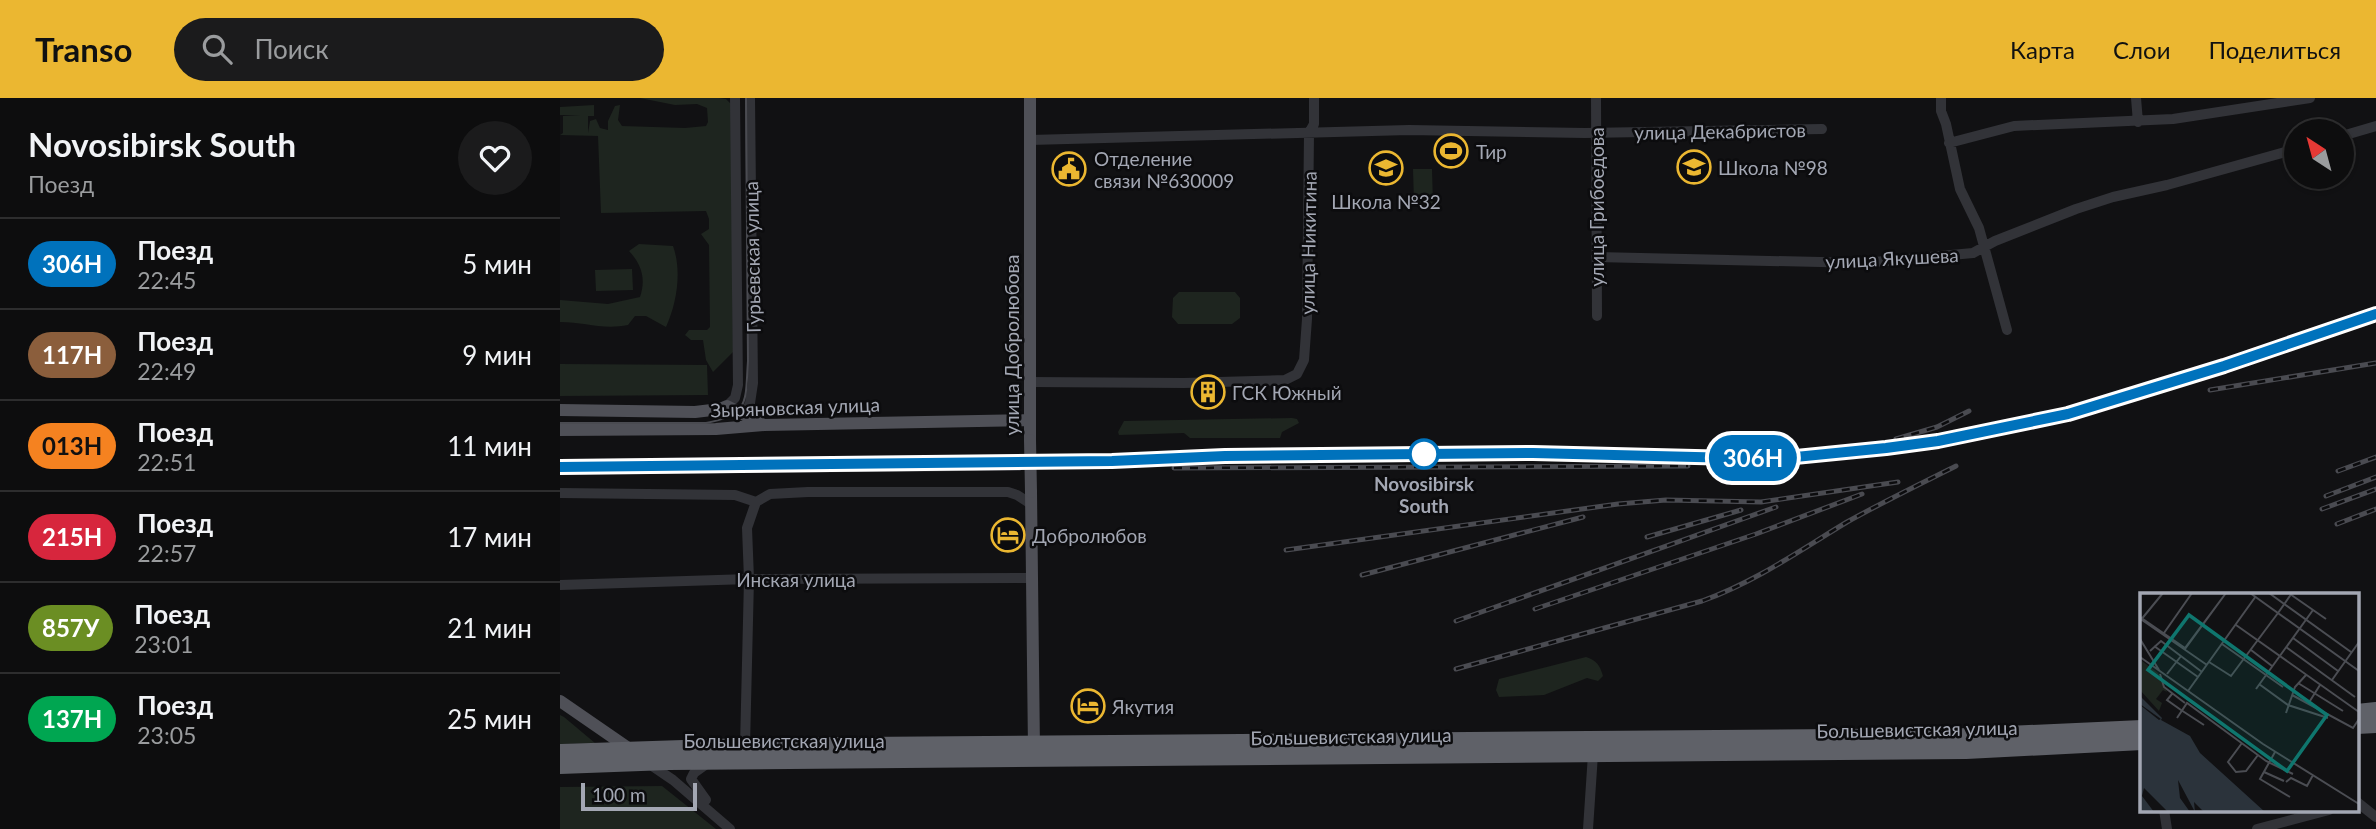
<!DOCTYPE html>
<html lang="ru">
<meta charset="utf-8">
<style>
:root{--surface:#0d0d0e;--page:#1b1b1c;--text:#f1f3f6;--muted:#9a9c9e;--line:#2d2d2e;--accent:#ebb731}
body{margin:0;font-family:Lato,sans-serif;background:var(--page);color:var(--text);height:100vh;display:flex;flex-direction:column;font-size:26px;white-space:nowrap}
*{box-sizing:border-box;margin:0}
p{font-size:23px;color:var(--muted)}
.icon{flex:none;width:38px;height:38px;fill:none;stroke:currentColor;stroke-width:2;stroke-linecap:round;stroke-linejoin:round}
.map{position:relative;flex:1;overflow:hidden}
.sheet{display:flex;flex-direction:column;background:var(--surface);width:560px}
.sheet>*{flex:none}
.badge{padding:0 14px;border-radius:23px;font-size:24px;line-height:46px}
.needle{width:46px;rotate:324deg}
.tools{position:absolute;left:1724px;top:21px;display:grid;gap:14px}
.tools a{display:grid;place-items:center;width:70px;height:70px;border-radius:50%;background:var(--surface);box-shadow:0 2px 5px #0004,0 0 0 2px var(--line);font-size:35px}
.scale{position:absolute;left:21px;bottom:18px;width:116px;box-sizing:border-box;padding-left:7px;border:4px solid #a3a7b3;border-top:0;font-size:19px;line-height:24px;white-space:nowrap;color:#a3a7b3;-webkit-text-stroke:5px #0c0c0e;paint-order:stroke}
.map>.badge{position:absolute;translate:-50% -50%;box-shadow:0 0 0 4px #fff}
.round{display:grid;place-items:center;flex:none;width:74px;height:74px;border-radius:37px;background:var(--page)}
.summary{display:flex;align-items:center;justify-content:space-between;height:119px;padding:0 28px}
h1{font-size:33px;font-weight:700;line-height:52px}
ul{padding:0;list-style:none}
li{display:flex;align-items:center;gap:21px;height:91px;padding:0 28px;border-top:2px solid var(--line)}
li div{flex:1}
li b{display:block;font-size:26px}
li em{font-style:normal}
li .badge{min-width:77px;font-weight:700;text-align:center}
header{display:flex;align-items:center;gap:42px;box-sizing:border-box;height:98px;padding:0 35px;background:var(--accent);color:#111}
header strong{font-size:33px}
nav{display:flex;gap:38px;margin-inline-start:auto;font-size:24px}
.search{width:490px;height:63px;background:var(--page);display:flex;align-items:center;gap:18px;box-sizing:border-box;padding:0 24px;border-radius:38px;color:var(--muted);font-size:26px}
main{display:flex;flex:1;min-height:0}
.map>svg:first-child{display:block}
.green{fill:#1e251f}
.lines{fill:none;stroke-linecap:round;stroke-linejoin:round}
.minor{stroke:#323338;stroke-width:10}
.major{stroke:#4f5057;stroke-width:12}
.highway{stroke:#5f6168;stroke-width:16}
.tram{stroke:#4a4b51;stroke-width:2}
.rail-casing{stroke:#4a4b51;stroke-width:5}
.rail{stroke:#0c0c0e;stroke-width:2.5;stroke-dasharray:8;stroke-linecap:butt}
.major-bridge{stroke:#4f5057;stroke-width:12}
.line-casing{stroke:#fff;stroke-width:16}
.line{stroke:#0072bc;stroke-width:10}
.stop-dot{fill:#fff;stroke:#0072bc;stroke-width:3.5}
.labels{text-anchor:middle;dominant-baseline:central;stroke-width:5;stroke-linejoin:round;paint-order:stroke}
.street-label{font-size:19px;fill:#a3a7b3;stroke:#0c0c0e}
.poi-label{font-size:19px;fill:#a3a7b3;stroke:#0c0c0e;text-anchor:start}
.stop-label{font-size:19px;font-weight:bold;fill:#a3a7b3;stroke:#0c0c0e}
.inset-road{fill:none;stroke:#4b4d53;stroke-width:2}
.view{fill:#0f766e;fill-opacity:0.15;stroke:#0f766e;stroke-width:3.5}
.inset-edge{fill:none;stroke:#a3a7b3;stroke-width:3.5}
</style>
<header>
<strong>Transo</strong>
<div class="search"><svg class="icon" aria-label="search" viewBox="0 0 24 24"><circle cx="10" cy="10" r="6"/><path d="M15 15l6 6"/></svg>Поиск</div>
<nav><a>Карта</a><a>Слои</a><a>Поделиться</a></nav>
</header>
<main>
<section class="sheet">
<div class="summary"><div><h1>Novosibirsk South</h1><p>Поезд</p></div><a class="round"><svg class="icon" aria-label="heart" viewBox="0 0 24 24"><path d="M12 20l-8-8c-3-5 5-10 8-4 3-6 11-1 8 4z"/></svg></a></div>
<ul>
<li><span class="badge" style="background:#0072bc;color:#fff">306Н</span><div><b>Поезд</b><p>22:45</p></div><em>5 мин</em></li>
<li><span class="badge" style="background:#8b5e3c;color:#fff">117Н</span><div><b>Поезд</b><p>22:49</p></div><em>9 мин</em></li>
<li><span class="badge" style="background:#f58220;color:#111">013Н</span><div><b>Поезд</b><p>22:51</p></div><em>11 мин</em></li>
<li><span class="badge" style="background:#d7263d;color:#fff">215Н</span><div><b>Поезд</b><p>22:57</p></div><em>17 мин</em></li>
<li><span class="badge" style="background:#6b8e23;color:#fff">857У</span><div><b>Поезд</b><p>23:01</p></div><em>21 мин</em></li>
<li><span class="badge" style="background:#00a651;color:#fff">137Н</span><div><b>Поезд</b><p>23:05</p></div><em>25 мин</em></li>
</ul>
</section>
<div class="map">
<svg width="1816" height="731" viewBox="0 0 1816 731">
<rect width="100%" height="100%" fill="#111113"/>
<path class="green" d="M 80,0 L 159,0 L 166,1 L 171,6 L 173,254 L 153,274 L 146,262 L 143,242 L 131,242 L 125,237 L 129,232 L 147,232 L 150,229 L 149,147 L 141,136 L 149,131 L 149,121 L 146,113 L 41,115 L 38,38 L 0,37 L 3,35 L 3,18 L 20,17 L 0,17 L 0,9 L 34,7 L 34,18 L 28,18 L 28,35 L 30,23 L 36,21 L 40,30 L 48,32 L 48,23 L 55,8 L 60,7 L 58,22 L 62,28 L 125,30 L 146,28 L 148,24 L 147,10 L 137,6 L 115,7 Z
M 853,71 L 872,71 L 873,106 L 854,105 Z
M 79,146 L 113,148 C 122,173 117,205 106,229 L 86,218 L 75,218 L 68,227 C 42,232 25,224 0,224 L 0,202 L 48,206 L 80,199 C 86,181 82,167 69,153 Z
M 72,171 L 73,192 L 36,193 L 35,172 Z
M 619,194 L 675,194 L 680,200 L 680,220 L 672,226 L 618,226 L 612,219 L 613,200 Z
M 0,266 L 147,267 L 148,297 L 0,298 Z
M 732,320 L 737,321 L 739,325 L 722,334 L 720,340 L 630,340 L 624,335 L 559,337 L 558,334 L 564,323 Z
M 1026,559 C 1036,562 1040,567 1043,578 L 1038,583 L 1027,580 L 984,597 L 939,599 L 936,592 L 939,581 Z
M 0,617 L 4,619 L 35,645 L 0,646 Z
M 102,688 L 156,731 L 0,731 L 0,689 Z"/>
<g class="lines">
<path class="minor" d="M 1036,0 L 1037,218
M 1381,0 L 1381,13 L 1386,26 L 1400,91 L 1419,130 L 1447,232
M 1576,0 L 1578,24
M 1782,38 L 1816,28
M 470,42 L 849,32 L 1025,35 L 1262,31
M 1389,45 L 1454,28 L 1613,21 L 1750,0
M 1036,159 L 1303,165 L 1413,155 L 1435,143 L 1516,111 L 1553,99 L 1607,87 L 1736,51
M 470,284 L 624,285 L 725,282 L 737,276 L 744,262 L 747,221 L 749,35 L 754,26 L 754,0
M 167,308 L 175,300 L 178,287 L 175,0
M 185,316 L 190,305 L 193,285 L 190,0
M 0,395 L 175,397 L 196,404 L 210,396 L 248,394 L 448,394 L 457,397 L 471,406
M 0,487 L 189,481 L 472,480
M 185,648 L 189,481 L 187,430 L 196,404
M 88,665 L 113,682 L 170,731
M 146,702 L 131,681 L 134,675 L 148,665
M 1797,704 L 1816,719
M 1604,712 L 1607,731
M 1028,731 L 1033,656
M 1697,731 L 1769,712"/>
<path class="major" d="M 470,0 L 470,342
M 0,312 L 135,314 L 160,311 L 167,308 L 204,327
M 0,332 L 156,331 L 204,327 L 470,322
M 471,394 L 474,652
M 0,603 L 74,654"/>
<path class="highway" d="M 1797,614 L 1816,612
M 1797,628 L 1816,627
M 0,654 L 185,648 L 1405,638 L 1582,630
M 0,668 L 108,664 L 1406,653 L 1582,644"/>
<path class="tram" d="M 0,325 L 146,325 C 191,317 185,302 188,263 L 186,0"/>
<defs>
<path id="rail" d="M 1650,292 L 1816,265
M 1336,341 L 1377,329 L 1409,313
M 486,364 L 665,358 L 973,355 L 1216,361 L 1326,350 L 1417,336 L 1551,305 L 1816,216
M 614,370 L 1128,368
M 1778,373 L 1816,359
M 0,374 L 460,370
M 1766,398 L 1816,379
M 1762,411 L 1816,391
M 1777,426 L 1816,411
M 1087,439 L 1181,412
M 726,452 L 1058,406 L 1106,402 L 1201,404 L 1338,384
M 802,477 L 1023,419
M 975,511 L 1196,436 L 1302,396
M 896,523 L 1216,409
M 896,571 L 1142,503 C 1195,484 1239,453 1287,424 C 1323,404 1360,386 1396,368"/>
</defs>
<use href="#rail" class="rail-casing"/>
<use href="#rail" class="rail"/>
<path class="major-bridge" d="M 470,342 L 471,394"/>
</g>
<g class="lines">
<defs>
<path id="line" d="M 0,369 L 552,363 L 665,358 L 973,355 L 1216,361 L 1326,350 L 1378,343 L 1508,316 L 1664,268 L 1816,216"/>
</defs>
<use href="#line" class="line-casing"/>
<use href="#line" class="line"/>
</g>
<defs>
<symbol id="stadium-ring" viewBox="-11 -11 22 22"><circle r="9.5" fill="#0c0c0e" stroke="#ebb731" stroke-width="1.5"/><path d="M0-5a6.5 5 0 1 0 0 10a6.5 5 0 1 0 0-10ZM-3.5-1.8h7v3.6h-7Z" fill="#ebb731"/></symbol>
<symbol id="school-ring" viewBox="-11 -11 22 22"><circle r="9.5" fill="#0c0c0e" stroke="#ebb731" stroke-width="1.5"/><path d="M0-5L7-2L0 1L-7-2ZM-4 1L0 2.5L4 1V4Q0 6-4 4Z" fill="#ebb731"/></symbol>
<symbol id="civic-ring" viewBox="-11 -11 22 22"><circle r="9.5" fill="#0c0c0e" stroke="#ebb731" stroke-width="1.5"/><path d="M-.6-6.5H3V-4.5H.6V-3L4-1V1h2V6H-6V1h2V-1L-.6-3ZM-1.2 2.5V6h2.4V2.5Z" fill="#ebb731"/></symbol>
<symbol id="building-ring" viewBox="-11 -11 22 22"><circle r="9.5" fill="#0c0c0e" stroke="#ebb731" stroke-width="1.5"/><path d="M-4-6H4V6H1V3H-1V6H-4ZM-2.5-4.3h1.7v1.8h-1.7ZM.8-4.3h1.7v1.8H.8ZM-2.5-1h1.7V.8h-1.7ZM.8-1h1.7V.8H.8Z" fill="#ebb731"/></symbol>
<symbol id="hotel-ring" viewBox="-11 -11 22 22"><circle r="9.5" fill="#0c0c0e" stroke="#ebb731" stroke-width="1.5"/><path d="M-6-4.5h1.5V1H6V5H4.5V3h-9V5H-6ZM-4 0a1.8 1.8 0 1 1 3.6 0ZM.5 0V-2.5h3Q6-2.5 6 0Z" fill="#ebb731"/></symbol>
</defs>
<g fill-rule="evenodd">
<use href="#stadium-ring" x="872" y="34" width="38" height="38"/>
<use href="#school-ring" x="1115" y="50" width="38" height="38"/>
<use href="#school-ring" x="807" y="51" width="38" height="38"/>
<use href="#civic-ring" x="490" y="52" width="38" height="38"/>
<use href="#building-ring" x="629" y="275" width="38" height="38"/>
<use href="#hotel-ring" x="429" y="418" width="38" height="38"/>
<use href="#hotel-ring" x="509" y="589" width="38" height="38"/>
</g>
<circle class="stop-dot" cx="864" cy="356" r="14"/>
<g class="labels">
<g class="street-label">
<text transform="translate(1160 33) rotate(-1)">улица Декабристов</text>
<text transform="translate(1036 109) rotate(-90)">улица Грибоедова</text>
<text transform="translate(748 145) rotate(-89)">улица Никитина</text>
<text transform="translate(192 159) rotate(-91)">Гурьевская улица</text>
<text transform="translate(1332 160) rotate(-3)">улица Якушева</text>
<text transform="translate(451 247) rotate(-90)">улица Добролюбова</text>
<text transform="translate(235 309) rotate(-2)">Зыряновская улица</text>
<text x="236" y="481">Инская улица</text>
<text transform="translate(1357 631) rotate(-1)">Большевистская улица</text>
<text transform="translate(791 638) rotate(-1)">Большевистская улица</text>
<text x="224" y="642">Большевистская улица</text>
</g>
<g class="poi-label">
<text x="916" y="53">Тир</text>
<text x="534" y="60">Отделение<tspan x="534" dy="22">связи №630009</tspan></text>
<text x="1158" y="69">Школа №98</text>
<text x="826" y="103" text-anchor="middle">Школа №32</text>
<text x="672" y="294">ГСК Южный</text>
<text x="472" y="437">Добролюбов</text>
<text x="552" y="608">Якутия</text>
</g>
<g class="stop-label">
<text x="864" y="385">Novosibirsk<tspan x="864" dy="22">South</tspan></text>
</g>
</g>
<g transform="translate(1580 495)">
<rect width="219" height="219" fill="#111113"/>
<path d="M 2,68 L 18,80 L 27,99 L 23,97 L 16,106 L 22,110 L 19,118 L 0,97 Z" fill="#1e251f"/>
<path d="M 0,103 L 22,125 L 21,127 L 50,143 L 60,160 L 125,219 L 64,219 L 54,209 L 55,219 L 38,187 L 40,205 L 50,219 L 28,219 L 4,195 L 2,203 L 14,219 L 0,219 L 0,112 L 19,127 L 21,126 L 0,111 Z" fill="#2b333b"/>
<path class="inset-road" d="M 110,0 L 219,78M 129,0 L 211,59M 150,1 L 186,26M 138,20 L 152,0M 0,24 L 45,55 L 86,0M 2,27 L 67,72M 0,28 L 23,0M 96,32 L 219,119M 24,40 L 52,0M 153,45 L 198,78M 0,46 L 19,77M 82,51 L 143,94M 14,53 L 58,84M 146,54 L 215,104M 45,56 L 86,0M 111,57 L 132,73M 10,58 L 21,48 L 62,79M 0,64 L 123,151 L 219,211M 69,69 L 91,83 L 138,20M 20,81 L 24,94 L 45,110M 27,81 L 41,63M 192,87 L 219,49M 158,90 L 203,118M 119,91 L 148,112 L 188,125M 116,96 L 173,17M 48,98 L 116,3M 32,101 L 27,107 L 41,117M 152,102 L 213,135 L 219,126M 168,111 L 180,92M 41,117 L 64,132M 146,120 L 155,94 L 166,82M 37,125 L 47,110 L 126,168 L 153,181M 102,150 L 88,169 L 96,179 L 106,178 L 118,162M 135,159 L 120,186 L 150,204M 124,179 L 144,188M 146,189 L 151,185 L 167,193 L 173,182"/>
<path class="view" d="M 49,22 L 187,122 L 147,178 L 8,77 Z"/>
<rect width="219" height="219" class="inset-edge"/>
</g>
</svg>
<div class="tools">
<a><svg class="needle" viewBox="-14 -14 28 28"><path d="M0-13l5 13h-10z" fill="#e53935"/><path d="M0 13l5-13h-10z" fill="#9a9c9e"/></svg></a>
</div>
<div class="scale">100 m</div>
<b class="badge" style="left:1193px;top:360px;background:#0072bc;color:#fff">306Н</b>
</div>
</main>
